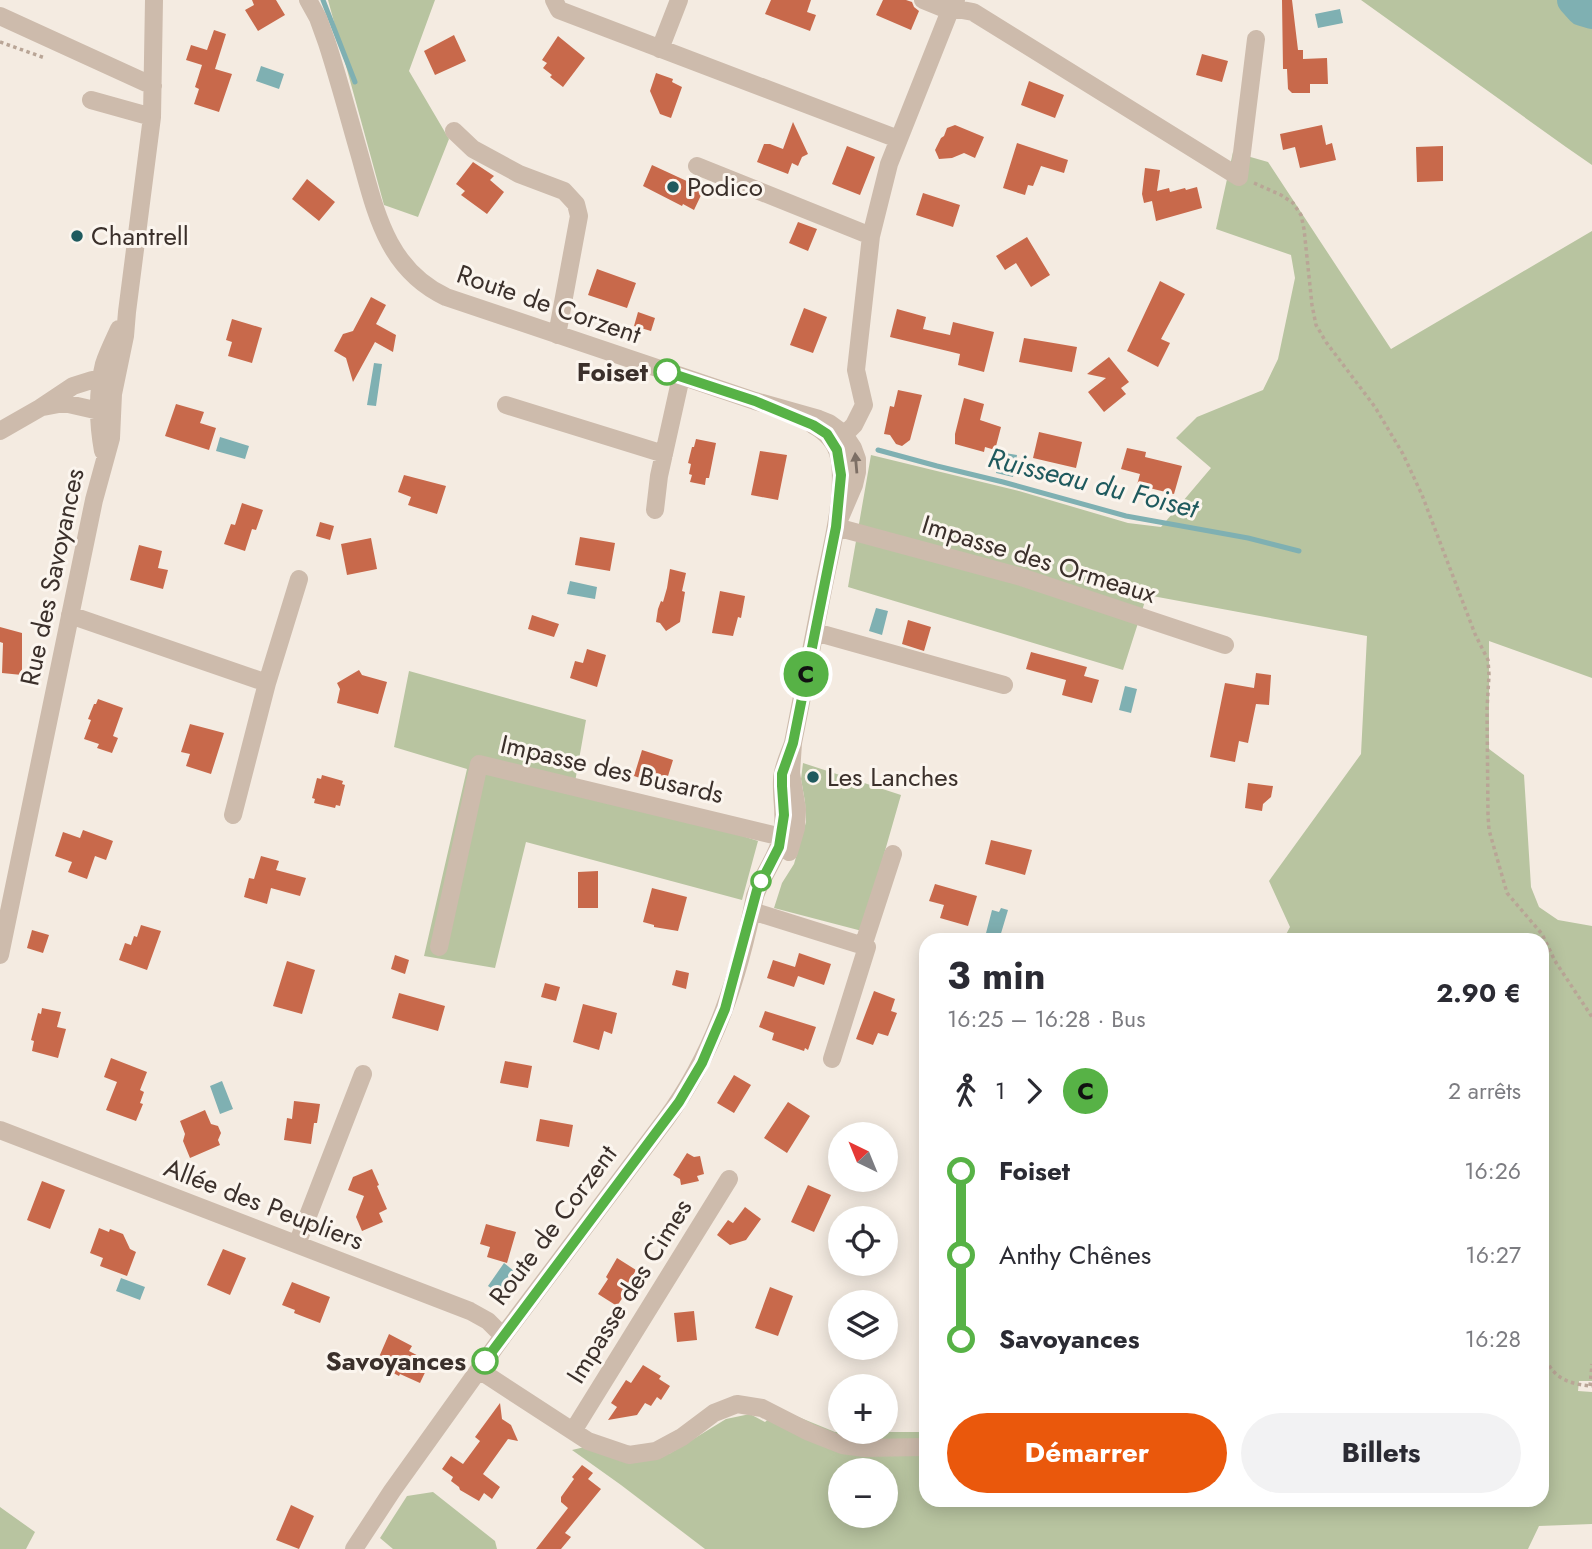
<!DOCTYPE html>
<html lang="fr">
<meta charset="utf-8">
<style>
:root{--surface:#fff;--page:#f2f2f3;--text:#2b2b33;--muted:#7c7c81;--accent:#ea580c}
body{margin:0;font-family:Jost,sans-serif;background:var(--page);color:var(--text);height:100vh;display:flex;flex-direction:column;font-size:26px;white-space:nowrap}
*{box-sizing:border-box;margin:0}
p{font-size:23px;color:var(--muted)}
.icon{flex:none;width:38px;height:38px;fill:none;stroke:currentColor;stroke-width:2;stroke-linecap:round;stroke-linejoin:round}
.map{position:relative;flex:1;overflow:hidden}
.drawer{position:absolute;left:919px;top:933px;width:630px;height:574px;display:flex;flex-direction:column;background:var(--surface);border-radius:21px;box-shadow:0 4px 18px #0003}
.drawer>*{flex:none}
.badge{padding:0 14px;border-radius:23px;font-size:24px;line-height:46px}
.needle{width:46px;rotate:317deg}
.tools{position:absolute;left:828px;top:1122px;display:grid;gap:14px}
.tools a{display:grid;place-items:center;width:70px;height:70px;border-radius:50%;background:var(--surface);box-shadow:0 4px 18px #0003;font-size:35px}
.map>.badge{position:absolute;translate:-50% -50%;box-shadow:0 0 0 4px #fff}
.legs{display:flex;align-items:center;gap:10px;height:77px;padding:0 28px;font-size:23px}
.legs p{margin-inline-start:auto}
.head{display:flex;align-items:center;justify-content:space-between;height:119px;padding:0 28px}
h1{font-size:38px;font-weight:700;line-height:52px}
.cta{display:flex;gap:14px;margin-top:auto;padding:14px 28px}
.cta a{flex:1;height:80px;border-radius:42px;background:var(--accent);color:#fff;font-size:28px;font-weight:700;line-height:80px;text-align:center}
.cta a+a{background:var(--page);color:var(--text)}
ul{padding:0 28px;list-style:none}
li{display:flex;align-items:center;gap:24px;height:84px;font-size:26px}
li i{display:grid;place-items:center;width:10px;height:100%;margin:0 9px;background:currentColor}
li i::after{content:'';width:18px;height:18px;margin:-9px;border:5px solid;border-radius:50%;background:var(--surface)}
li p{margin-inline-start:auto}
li:first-child i{background:linear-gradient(#0000 50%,currentColor 0)}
li:last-child i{background:linear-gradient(currentColor 50%,#0000 0)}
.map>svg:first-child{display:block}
.green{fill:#b8c4a0;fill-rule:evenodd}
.water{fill:#7fb0b2}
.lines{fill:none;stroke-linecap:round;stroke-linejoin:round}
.stream{stroke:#7fb0b2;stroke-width:5}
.river{stroke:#7fb0b2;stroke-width:32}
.building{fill:#c8694b}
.path{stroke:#b9a596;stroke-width:3.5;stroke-dasharray:3.5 3.5;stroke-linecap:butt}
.minor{stroke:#cdbbac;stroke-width:18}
.oneway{fill:#7d6f65}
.line-1-casing{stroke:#fff;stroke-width:16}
.line-1{stroke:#57b246;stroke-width:10}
.poi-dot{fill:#1f5a5e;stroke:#fbf5ee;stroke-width:2.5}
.stop-1-dot{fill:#fff;stroke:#57b246;stroke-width:3.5}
.labels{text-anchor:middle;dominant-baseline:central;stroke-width:6;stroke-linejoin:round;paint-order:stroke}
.poi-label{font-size:26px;fill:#3b302b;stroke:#fbf5ee;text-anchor:start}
.street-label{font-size:26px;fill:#3b302b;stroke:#fbf5ee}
.stop-label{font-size:26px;font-weight:bold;fill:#3b302b;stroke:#fbf5ee;text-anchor:end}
.water-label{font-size:28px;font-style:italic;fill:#1f5a5e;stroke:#fbf5ee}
</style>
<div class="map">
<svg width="1592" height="1549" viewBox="0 0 1592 1549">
<rect width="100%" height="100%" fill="#f4ebe1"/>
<path class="green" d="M 328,0 L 435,0 L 409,71 L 449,139 L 418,217 L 384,205 Z
M 1361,0 L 1592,0 L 1592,165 L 1566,147 Z
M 1233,152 L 1268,162 L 1391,349 L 1592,231 L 1592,678 L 1489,641 L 1489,749 L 1524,775 L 1531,887 L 1539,907 L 1558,920 L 1592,926 L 1592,1381 L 1579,1381 L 1578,1391 L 1592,1392 L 1592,1524 L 1539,1526 L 1528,1549 L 705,1549 L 621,1485 L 572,1450 L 589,1446 L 669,1454 L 726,1419 L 750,1414 L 765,1422 L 779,1409 L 835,1432 L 926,1432 L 926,1500 L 1542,1500 L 1542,940 L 1283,940 L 1290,927 L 1269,881 L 1361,754 L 1367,636 L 1147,595 L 1123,670 L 848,587 L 871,455 L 1019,491 L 1128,523 L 1161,527 L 1211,468 L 1176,438 L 1197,417 L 1263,390 L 1278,359 L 1295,278 L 1291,255 L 1216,229 ZM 840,1470 L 886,1470 L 886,1516 L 840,1516 Z
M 409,671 L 586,720 L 575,782 L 758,841 L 742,900 L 526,842 L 495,968 L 424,956 L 467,769 L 394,747 Z
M 803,763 L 901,795 L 862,931 L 774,908 L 782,883 L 794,864 L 806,822 L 805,802 L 801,779 Z
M 433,1492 L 495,1541 L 497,1549 L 393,1549 L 380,1538 L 407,1496 Z
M 0,1507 L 35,1532 L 26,1549 L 0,1549 Z"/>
<path class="water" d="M 1340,9 L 1343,23 L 1318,28 L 1315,14 Z
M 261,66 L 284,74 L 279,89 L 256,81 Z
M 374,363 L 382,364 L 376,406 L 367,405 Z
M 220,437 L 249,446 L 245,459 L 216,451 Z
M 1005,453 L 1017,455 L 1013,477 L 996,473 L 998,465 L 1003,466 Z
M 570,581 L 597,587 L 595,599 L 567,594 Z
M 876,608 L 888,611 L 882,635 L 869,631 Z
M 1125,686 L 1137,689 L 1131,713 L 1119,710 Z
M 1001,908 L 1008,910 L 999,940 L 985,937 L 992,910 L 999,912 Z
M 222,1081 L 233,1109 L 220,1114 L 210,1086 Z
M 504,1263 L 514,1271 L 498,1293 L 488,1286 Z
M 121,1278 L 145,1287 L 140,1300 L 116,1291 Z"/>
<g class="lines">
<path class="stream" d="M 323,0 L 355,82
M 878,450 L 937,466 L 1003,482 L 1126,516 L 1248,538 L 1299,551"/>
<path class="river" d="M 1573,0 L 1582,10 L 1592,13"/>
</g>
<path class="building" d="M 252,0 L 276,0 L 285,15 L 258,31 L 245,10 L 254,5 Z
M 771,0 L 811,0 L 807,12 L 816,15 L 810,31 L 765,14 Z
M 883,0 L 906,0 L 912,2 L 914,7 L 919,11 L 911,30 L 876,15 Z
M 1282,0 L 1292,0 L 1298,50 L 1303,50 L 1303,59 L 1327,58 L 1328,84 L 1310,84 L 1310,93 L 1292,93 L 1288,89 L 1287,69 L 1283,69 Z
M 214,30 L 226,34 L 215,69 L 232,74 L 219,112 L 194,104 L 199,89 L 195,87 L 202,65 L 186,60 L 191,45 L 207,50 Z
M 454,35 L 466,61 L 435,75 L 424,51 Z
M 558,36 L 585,58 L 563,87 L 550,77 L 552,75 L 543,68 L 547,63 L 542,60 Z
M 1202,54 L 1228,61 L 1222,82 L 1196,75 Z
M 656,73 L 673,79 L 672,82 L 682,87 L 671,118 L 660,114 L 650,91 Z
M 1029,81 L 1064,95 L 1055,118 L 1021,105 Z
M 793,122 L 808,154 L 802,157 L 798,166 L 792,163 L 788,174 L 757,162 L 764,144 L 770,144 L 783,149 Z
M 955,125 L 984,137 L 975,158 L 964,153 L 952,158 L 939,159 L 935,150 L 941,138 L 944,136 L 947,128 Z
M 1322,125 L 1326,145 L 1332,143 L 1336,160 L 1300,168 L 1295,147 L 1283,150 L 1280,134 Z
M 1017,143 L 1068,160 L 1064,173 L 1041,166 L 1033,186 L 1028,185 L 1025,195 L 1003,188 Z
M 847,146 L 875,157 L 860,195 L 832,184 Z
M 1443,146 L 1443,181 L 1417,182 L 1416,147 Z
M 473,162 L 494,176 L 490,180 L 504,192 L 487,214 L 461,195 L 465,191 L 456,184 Z
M 652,165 L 704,189 L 694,210 L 683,204 L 682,206 L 643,186 Z
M 1145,168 L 1160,170 L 1157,191 L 1169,188 L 1170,192 L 1185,188 L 1186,190 L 1197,187 L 1202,208 L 1156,221 L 1152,201 L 1144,203 L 1142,194 Z
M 307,179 L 335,202 L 319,221 L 292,199 Z
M 923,193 L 960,205 L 953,227 L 916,215 Z
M 798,222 L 817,229 L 808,251 L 789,243 Z
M 1027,237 L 1050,275 L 1031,287 L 1016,263 L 1005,270 L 996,256 Z
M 597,269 L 636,283 L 627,308 L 588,295 Z
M 1160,281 L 1185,294 L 1161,339 L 1170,343 L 1158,367 L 1127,351 Z
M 371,297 L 386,305 L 376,324 L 396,335 L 393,352 L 375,342 L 353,382 L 346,358 L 334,351 L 343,334 L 353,331 Z
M 804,308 L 827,317 L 813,353 L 790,345 Z
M 897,309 L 926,317 L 923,329 L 950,335 L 953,322 L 994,332 L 984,372 L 958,365 L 960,354 L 890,337 Z
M 638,312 L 655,318 L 651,331 L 634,326 Z
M 232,319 L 262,328 L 252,363 L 228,356 L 232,342 L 226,340 Z
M 1024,338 L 1077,347 L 1072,372 L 1019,362 Z
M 1109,357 L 1129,382 L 1121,388 L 1126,394 L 1104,412 L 1088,392 L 1106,378 L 1087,374 Z
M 898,390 L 922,395 L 910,440 L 902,446 L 896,444 L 890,435 L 884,434 L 890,406 L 894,407 Z
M 964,398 L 984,404 L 980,420 L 1001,427 L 995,450 L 985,447 L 984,452 L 955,444 L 955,434 Z
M 176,404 L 204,412 L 200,423 L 216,428 L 209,450 L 165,436 Z
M 1039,432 L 1082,442 L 1076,468 L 1033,458 Z
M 696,439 L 716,443 L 709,478 L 706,478 L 705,485 L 690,482 L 692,475 L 689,474 L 691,464 L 688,463 L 692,447 L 694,447 Z
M 1127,448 L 1146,452 L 1145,457 L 1182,466 L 1174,494 L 1137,485 L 1140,474 L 1121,469 Z
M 760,451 L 787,455 L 778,500 L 751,495 Z
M 404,475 L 446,486 L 437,514 L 408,505 L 411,497 L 398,492 Z
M 242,503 L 263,510 L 256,530 L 252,529 L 245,551 L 224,544 L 231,524 L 235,525 Z
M 320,522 L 334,526 L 330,540 L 316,536 Z
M 580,537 L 615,543 L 610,571 L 575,565 Z
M 371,538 L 377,569 L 347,575 L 341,544 Z
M 139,545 L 162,551 L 158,568 L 168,570 L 163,589 L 130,580 Z
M 670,569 L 686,573 L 682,591 L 685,592 L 680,622 L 666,631 L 660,623 L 656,622 L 658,609 L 661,601 L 663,602 L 667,588 Z
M 720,591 L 745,596 L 741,618 L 738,617 L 733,636 L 712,633 Z
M 532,615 L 559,624 L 554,637 L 528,629 Z
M 908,620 L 931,627 L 924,651 L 902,644 Z
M 0,627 L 22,633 L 22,675 L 2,673 L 3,643 L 0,642 Z
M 587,649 L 606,655 L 597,687 L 570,678 L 575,661 L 583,663 Z
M 1031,652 L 1087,667 L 1084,676 L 1099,680 L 1092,703 L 1062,695 L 1066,680 L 1026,669 Z
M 359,670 L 362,675 L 387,682 L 378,714 L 337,703 L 340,689 L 337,683 Z
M 1256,673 L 1271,675 L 1269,705 L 1256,704 L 1248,743 L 1239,741 L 1235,762 L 1210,757 L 1225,683 L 1254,688 Z
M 98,699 L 123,708 L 113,736 L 118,738 L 112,753 L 97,748 L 99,744 L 84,739 L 91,720 L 88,719 L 94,704 L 96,704 Z
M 190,724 L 224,733 L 211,774 L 186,766 L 190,754 L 181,752 Z
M 642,750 L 673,760 L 664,789 L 642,782 L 643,779 L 634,776 Z
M 322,775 L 343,781 L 342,784 L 345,785 L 340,806 L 336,805 L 335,808 L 314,803 L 315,799 L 312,798 L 317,778 L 321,779 Z
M 1248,783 L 1273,786 L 1271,797 L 1263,804 L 1262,811 L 1245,808 Z
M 83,830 L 113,841 L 106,860 L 95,856 L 87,879 L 68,872 L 72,862 L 55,856 L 63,832 L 80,838 Z
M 991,840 L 1032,850 L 1025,875 L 985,864 Z
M 261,856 L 279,861 L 276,870 L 306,878 L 300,896 L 271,888 L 267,904 L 244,897 L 249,878 L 254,879 Z
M 598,871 L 598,908 L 578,908 L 578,872 Z
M 935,884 L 977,896 L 968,926 L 940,918 L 944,905 L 929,901 Z
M 652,888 L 687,897 L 678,931 L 654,927 L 654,925 L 643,922 Z
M 141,925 L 161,931 L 147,970 L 119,960 L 125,943 L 131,945 L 134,936 L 137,937 Z
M 32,930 L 49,935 L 43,953 L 27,948 Z
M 799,953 L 831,964 L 824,985 L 798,976 L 794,987 L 767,978 L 773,960 L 795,967 Z
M 395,955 L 409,960 L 405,974 L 391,969 Z
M 287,961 L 315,970 L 302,1014 L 273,1006 Z
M 676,970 L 689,973 L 686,989 L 672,985 Z
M 545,983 L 560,987 L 556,1001 L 541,997 Z
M 874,991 L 895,999 L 891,1011 L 897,1013 L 888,1036 L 878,1033 L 873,1045 L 856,1039 Z
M 399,993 L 445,1006 L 438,1031 L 392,1018 Z
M 583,1004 L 617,1013 L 612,1034 L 604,1031 L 599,1050 L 573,1042 Z
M 42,1008 L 61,1012 L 57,1027 L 66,1029 L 58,1058 L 32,1051 L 34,1041 L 31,1040 L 38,1013 L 41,1014 Z
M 765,1011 L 816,1027 L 808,1050 L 805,1048 L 804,1051 L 772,1040 L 774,1033 L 759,1027 Z
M 111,1058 L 147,1072 L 140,1090 L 144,1092 L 140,1103 L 143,1104 L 136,1121 L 106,1110 L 117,1082 L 104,1077 Z
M 505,1061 L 532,1066 L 528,1088 L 500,1083 Z
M 734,1075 L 751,1085 L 734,1113 L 717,1103 Z
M 294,1101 L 320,1104 L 317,1123 L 314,1123 L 311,1144 L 284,1140 L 287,1118 L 292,1119 Z
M 788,1102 L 810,1116 L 787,1153 L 764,1138 Z
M 205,1110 L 211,1124 L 218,1126 L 221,1133 L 218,1140 L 220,1145 L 190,1158 L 183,1141 L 185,1134 L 180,1121 Z
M 540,1119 L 573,1125 L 569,1147 L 536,1141 Z
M 687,1153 L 694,1157 L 700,1156 L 704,1174 L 697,1176 L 699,1181 L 681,1185 L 680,1179 L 673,1175 Z
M 372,1169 L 379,1185 L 377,1186 L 387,1209 L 379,1213 L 383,1222 L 362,1231 L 356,1217 L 364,1196 L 348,1190 L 353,1177 Z
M 42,1181 L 65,1190 L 50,1229 L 27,1220 Z
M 808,1185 L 831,1195 L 814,1232 L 791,1222 Z
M 745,1207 L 761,1219 L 746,1240 L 730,1245 L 717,1235 L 728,1220 L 733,1223 Z
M 486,1224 L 516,1232 L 507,1263 L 487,1257 L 490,1247 L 480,1244 Z
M 99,1228 L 109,1232 L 110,1229 L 123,1234 L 130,1249 L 136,1252 L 127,1276 L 100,1266 L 103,1258 L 90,1253 Z
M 223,1249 L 246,1258 L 230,1295 L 207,1285 Z
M 617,1258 L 636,1270 L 624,1290 L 627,1291 L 617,1306 L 598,1294 L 608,1279 L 606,1277 Z
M 292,1282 L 330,1297 L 320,1323 L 294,1313 L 295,1310 L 282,1305 Z
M 770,1287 L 793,1296 L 778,1336 L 755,1328 Z
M 694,1311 L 697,1340 L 677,1342 L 674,1313 Z
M 389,1334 L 412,1346 L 409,1351 L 430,1362 L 420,1383 L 400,1374 L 399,1376 L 376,1364 Z
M 643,1365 L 661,1376 L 659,1379 L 670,1386 L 661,1400 L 657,1397 L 651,1406 L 645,1403 L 637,1415 L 608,1420 L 617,1407 L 611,1403 L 626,1380 L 631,1383 Z
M 500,1403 L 502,1419 L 511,1425 L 518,1441 L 508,1439 L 483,1474 L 500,1487 L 492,1499 L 484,1493 L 479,1501 L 460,1490 L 459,1487 L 451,1481 L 453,1477 L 442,1469 L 451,1456 L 463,1464 L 480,1441 L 475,1437 Z
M 582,1465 L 593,1473 L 588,1479 L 601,1489 L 565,1533 L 571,1537 L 561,1549 L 536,1549 L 568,1508 L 561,1502 L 561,1497 L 574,1479 L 572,1477 Z
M 291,1505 L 314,1516 L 299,1549 L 276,1540 Z"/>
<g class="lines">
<path class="path" d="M 0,42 L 45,58
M 1254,183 L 1281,195 L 1293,203 L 1301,215 L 1304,229 L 1312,305 L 1316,325 L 1326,342 L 1375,407 L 1403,454 L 1422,495 L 1475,634 L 1488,660 L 1489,675 L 1487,709 L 1488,815 L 1489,830 L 1507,893 L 1542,934 L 1555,961 L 1592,1017
M 1542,1346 C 1548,1375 1564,1384 1592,1386
M 1590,1386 L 1592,1364"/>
<path class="minor" d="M 308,0 L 318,18 L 327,43 C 339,80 349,118 360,156 C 376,213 387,269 446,297 L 755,401 L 819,419 L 829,423 L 840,431 L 847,439 L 853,448 L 857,459 L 857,472 L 854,485 L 836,527
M 554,0 L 559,10 L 898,139
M 923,0 L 950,11
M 951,8 L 973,12 L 1239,177 L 1256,39
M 0,16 L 153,86
M 660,49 L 679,0
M 91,100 L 152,117
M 454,131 L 473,149 L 519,174 L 564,191 L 576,204 L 579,216 L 557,335
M 697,166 L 871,236
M 506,405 L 664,454
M 43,407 L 64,403 L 108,413
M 0,431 L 40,408 L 73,386 L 92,380 L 112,381
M 836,441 L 844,435 L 854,425 L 864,405 L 856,370 L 871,236 L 889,164 L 951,8 L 956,0
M 103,451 C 98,423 97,392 104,364 C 108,352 114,340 119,329
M 655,510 L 659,476 L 681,377
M 836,527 L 1018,576 L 1225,645
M 70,615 L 267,683
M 815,632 L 1004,685
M 233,815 L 267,683 L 299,579
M 789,852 L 796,828 L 797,809 L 791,773 L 793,743 C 804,688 814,634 825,580 C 832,546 846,491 839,457 C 836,442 826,432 813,425
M 752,911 L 867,947 L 832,1059
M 863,946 L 893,854
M 439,947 L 479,764 L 790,839
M 0,955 L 94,500 L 111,438 L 113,394 L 125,336 L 127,312 L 152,117 L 154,0
M 0,1130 L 470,1311 L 488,1321 L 503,1336
M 297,1244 L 363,1074
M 479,1370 L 588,1441 L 629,1455 L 656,1451 L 682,1437 L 714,1413 L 737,1404 L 762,1408 L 809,1432 L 842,1445 L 864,1448 L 926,1447
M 573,1431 L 729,1179
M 354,1549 L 392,1491 L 503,1336 L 666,1119 C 715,1052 739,976 755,896 C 762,875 777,858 782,836 C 786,815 781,800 782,780 C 782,768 789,755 793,743"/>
</g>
<defs><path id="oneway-solid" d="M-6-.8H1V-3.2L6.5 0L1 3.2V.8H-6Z" transform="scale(1.75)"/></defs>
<use class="oneway" href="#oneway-solid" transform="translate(856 463) rotate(-95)"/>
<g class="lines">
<defs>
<path id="line-1" d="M 485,1361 L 679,1102 L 702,1063 L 725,1009 L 757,890 L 779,847 L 784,815 L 782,786 L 782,774 L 793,743 L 836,527 L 841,475 L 837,450 L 827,434 L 813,425 L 755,401 L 667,372"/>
</defs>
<use href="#line-1" class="line-1-casing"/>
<use href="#line-1" class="line-1"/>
</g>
<g class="poi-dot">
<circle cx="673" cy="187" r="7"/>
<circle cx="77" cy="236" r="7"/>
<circle cx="813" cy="777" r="7"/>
</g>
<g class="stop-1-dot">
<circle cx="667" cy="372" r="12"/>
<circle cx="761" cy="881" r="9"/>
<circle cx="485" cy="1361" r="12"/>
</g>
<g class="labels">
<g class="poi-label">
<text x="687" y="187">Podico</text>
<text x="91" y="236">Chantrell</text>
<text x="827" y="777">Les Lanches</text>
</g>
<g class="street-label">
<text transform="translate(549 304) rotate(19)">Route de Corzent</text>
<text transform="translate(1039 559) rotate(17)">Impasse des Ormeaux</text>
<text transform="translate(52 577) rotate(-78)">Rue des Savoyances</text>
<text transform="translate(612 769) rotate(13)">Impasse des Busards</text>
<text transform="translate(264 1204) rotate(21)">Allée des Peupliers</text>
<text transform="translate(553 1225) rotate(-53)">Route de Corzent</text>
<text transform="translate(629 1291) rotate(-58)">Impasse des Cimes</text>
</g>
<g class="stop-label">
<text x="648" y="372">Foiset</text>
<text x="466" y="1361">Savoyances</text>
</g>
<g class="water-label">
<text transform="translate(1093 483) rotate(14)">Ruisseau du Foiset</text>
</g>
</g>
</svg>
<div class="tools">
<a><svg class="needle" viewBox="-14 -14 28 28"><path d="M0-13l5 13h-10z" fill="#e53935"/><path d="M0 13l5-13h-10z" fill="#7c7c81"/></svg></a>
<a><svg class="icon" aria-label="locate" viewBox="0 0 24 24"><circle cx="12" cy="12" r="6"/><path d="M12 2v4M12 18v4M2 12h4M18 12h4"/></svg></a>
<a><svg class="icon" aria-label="layers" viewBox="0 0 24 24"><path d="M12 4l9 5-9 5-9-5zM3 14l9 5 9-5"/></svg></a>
<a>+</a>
<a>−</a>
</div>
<b class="badge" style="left:806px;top:674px;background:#57b246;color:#111">C</b>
<section class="drawer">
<div class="head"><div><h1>3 min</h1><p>16:25 – 16:28 · Bus</p></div><b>2.90 €</b></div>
<div class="legs"><svg class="icon" aria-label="walk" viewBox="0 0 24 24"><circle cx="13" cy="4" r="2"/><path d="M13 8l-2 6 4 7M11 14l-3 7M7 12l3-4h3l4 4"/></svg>1<svg class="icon" aria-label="forward" viewBox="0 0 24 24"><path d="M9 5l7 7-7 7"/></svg><b class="badge" style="background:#57b246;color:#111">C</b><p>2 arrêts</p></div>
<ul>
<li><i style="color:#57b246"></i><b>Foiset</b><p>16:26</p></li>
<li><i style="color:#57b246"></i><span>Anthy Chênes</span><p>16:27</p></li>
<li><i style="color:#57b246"></i><b>Savoyances</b><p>16:28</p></li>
</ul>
<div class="cta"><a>Démarrer</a><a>Billets</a></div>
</section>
</div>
